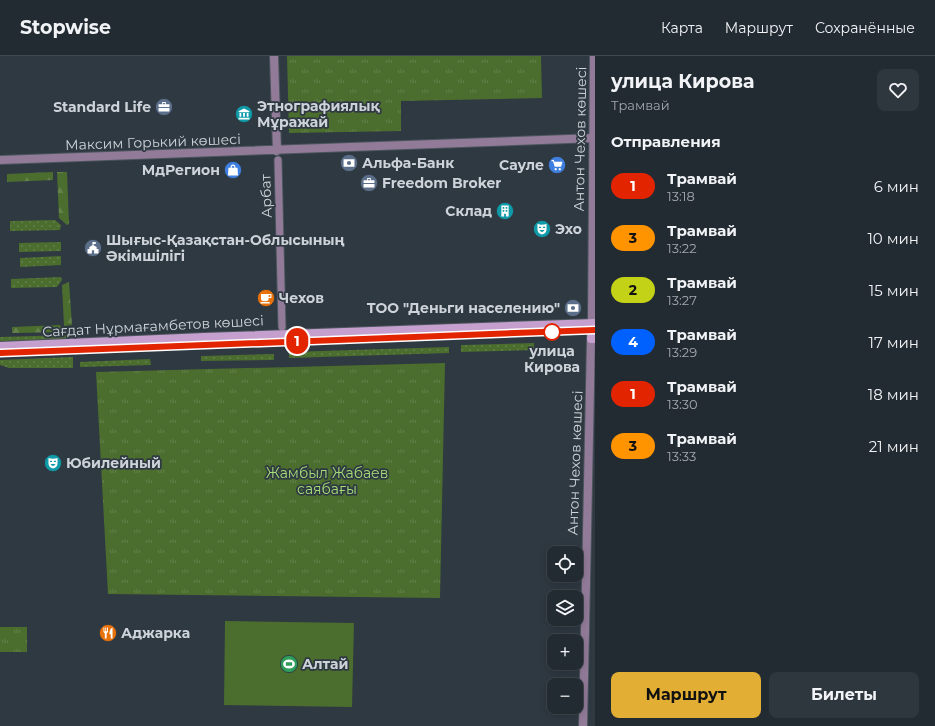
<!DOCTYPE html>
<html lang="ru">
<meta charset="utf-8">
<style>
:root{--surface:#232b32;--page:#2f373e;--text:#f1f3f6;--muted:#a3a7ac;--line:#40474d;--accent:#e2af34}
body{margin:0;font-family:Montserrat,sans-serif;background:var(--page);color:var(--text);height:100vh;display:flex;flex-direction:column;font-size:15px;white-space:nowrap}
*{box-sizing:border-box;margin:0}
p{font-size:13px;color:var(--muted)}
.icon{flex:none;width:22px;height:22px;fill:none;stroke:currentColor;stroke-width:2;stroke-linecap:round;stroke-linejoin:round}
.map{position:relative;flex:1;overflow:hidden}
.drawer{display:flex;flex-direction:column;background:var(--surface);width:340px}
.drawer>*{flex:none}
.badge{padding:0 8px;border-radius:13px;font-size:14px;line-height:26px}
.controls{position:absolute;left:547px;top:490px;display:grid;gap:8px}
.controls a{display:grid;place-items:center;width:36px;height:36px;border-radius:8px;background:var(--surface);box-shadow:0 2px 10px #0003,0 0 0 1px var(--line);font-size:20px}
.map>.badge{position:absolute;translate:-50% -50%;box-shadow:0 0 0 2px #fff}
h2{padding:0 16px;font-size:15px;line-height:36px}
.round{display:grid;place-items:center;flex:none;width:42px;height:42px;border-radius:8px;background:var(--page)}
.headline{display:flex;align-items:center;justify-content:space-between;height:68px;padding:0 16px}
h1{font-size:19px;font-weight:700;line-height:30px}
.action{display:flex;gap:8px;margin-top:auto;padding:8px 16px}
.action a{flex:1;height:46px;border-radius:8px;background:var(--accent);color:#111;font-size:16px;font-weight:700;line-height:46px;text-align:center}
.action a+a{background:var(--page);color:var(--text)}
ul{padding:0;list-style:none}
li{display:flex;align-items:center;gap:12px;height:52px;padding:0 16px}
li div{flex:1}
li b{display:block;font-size:15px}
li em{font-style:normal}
li .badge{min-width:44px;font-weight:700;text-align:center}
header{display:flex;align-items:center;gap:24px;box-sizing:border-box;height:56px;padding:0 20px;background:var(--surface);border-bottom:1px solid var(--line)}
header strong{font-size:19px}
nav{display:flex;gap:22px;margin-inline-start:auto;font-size:14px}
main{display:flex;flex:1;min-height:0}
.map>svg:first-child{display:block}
.grass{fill:url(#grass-dots)}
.forest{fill:url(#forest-firs)}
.park{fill:url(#park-tufts)}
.pitch{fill:#4b6d2e}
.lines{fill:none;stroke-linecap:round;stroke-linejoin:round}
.pedestrian-casing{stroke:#4b555d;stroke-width:9}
.minor-casing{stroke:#4b555d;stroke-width:10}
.tertiary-casing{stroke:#4b555d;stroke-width:10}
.secondary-casing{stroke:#4b555d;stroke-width:10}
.pedestrian{stroke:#927b99;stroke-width:7}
.minor{stroke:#927b99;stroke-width:8}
.tertiary{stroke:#927b99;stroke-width:8}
.secondary{stroke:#c5a0cf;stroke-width:8}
.tram{stroke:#7d858c;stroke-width:1}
.line-casing{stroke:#fff;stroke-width:9}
.line{stroke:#e32400;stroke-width:6}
.stop-dot{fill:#fff;stroke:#e32400;stroke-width:2}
.labels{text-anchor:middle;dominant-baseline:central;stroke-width:3.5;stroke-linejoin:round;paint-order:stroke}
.poi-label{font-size:14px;font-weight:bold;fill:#cdd3d9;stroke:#2f3942;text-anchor:start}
.street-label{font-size:14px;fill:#cdd3d9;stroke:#2f3942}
.stop-label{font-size:14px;font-weight:bold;fill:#cdd3d9;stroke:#2f3942}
.park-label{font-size:14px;fill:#a5de78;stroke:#2f3942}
</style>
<header>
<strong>Stopwise</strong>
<nav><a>Карта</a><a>Маршрут</a><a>Сохранённые</a></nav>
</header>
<main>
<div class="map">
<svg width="595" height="670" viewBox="0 0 595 670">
<defs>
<pattern id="grass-dots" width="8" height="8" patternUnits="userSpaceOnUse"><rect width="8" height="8" fill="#4b6d2e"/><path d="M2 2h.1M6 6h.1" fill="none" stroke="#64814c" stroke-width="1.8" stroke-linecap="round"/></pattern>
<pattern id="forest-firs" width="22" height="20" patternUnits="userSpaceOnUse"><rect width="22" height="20" fill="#4b6d2e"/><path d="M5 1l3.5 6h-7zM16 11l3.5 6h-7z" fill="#64814c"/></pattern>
<pattern id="park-tufts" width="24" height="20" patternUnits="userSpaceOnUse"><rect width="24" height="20" fill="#4b6d2e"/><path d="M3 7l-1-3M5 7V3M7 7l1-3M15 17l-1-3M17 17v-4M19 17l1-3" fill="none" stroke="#64814c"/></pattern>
</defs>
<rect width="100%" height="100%" fill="#2f3942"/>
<path class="grass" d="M 55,164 L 61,169 L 60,174 L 10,175 L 10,165 Z
M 61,186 L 61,195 L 19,196 L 19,187 Z
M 61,200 L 61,209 L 20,211 L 20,202 Z
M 61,221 L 62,224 L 57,231 L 11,232 L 11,223 Z
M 70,279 L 71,285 L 0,288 L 0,281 Z
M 534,287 L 534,294 L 461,296 L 461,289 Z
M 449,291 L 449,297 L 289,302 L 289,296 Z
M 274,298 L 274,304 L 201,305 L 201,300 Z
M 73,301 L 73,312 L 9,312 L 0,309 L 0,304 Z
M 150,303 L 151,309 L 80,311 L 80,306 Z"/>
<path class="forest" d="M 53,116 L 53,124 L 7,126 L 7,118 Z
M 57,116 L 67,116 L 69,168 L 67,169 L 59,162 Z
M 69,226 L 72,269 L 64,270 L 62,229 Z
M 60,269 L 64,276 L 12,277 L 12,271 Z"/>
<path class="park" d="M 287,0 L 541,0 L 542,42 L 401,45 L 401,75 L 289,77 Z
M 445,307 L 440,542 L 108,538 L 96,316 Z
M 0,571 L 27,571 L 27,596 L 0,596 Z"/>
<path class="pitch" d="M 225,565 L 354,567 L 352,651 L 224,649 Z"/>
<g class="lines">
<defs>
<path id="pedestrian" d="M 278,104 L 282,271"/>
<path id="minor" d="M 274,0 L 277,95
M 0,104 L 595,82
M 592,267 L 594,0"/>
<path id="tertiary" d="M 583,670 L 591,283"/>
<path id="secondary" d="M 592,267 L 591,283 L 595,283
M 0,290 L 204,281 L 595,267"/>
</defs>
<use href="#pedestrian" class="pedestrian-casing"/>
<use href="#minor" class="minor-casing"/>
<use href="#tertiary" class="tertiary-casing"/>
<use href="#secondary" class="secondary-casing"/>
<use href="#pedestrian" class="pedestrian"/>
<use href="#minor" class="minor"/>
<use href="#tertiary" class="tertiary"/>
<use href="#secondary" class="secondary"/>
<path class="tram" d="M 0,297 L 595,274"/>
</g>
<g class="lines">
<defs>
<path id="line" d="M 0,297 L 595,274"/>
</defs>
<use href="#line" class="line-casing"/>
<use href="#line" class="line"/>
</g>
<defs>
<symbol id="office-disc" viewBox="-11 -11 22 22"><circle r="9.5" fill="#5c6f8a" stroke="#2f3942"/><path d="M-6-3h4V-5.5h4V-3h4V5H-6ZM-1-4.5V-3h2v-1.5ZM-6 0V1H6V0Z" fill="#fff"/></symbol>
<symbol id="museum-disc" viewBox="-11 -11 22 22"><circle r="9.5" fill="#0f9aa8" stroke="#2f3942"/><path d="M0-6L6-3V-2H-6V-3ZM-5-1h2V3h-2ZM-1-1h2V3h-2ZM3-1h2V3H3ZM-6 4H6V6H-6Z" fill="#fff"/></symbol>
<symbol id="bank-disc" viewBox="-11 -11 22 22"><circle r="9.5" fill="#5c6f8a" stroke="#2f3942"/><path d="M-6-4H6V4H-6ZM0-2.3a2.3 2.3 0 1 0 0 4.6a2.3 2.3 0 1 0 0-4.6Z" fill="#fff"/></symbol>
<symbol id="supermarket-disc" viewBox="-11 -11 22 22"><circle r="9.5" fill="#3f7fe0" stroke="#2f3942"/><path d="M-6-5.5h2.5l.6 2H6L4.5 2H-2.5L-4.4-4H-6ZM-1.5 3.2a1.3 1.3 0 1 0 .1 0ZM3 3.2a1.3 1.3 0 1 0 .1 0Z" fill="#fff"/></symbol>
<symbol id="shop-disc" viewBox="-11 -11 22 22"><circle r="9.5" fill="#3f7fe0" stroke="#2f3942"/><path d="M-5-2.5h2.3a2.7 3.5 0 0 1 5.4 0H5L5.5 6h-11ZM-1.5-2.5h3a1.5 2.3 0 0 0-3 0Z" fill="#fff"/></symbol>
<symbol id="building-disc" viewBox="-11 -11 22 22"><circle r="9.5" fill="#0f9aa8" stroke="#2f3942"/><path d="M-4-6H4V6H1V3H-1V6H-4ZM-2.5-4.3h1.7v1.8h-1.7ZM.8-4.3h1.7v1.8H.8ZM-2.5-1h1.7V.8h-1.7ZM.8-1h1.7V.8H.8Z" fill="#fff"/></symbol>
<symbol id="theatre-disc" viewBox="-11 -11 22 22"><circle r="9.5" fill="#0f9aa8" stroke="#2f3942"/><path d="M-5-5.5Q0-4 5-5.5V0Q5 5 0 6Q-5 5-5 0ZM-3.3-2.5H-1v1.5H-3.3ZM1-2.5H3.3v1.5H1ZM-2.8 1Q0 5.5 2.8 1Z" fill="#fff"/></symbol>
<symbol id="civic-disc" viewBox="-11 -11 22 22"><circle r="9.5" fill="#5c6f8a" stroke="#2f3942"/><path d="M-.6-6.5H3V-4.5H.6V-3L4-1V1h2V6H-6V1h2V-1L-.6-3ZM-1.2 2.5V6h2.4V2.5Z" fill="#fff"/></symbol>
<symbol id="cafe-disc" viewBox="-11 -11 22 22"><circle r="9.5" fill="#e8710a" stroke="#2f3942"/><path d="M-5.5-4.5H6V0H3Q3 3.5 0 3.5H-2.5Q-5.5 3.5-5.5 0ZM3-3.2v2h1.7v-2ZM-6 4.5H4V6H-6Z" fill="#fff"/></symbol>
<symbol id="restaurant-disc" viewBox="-11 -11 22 22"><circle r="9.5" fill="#e8710a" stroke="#2f3942"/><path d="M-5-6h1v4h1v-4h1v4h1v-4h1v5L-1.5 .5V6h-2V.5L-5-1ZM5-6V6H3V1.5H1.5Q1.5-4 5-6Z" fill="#fff"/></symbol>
<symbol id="stadium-disc" viewBox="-11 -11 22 22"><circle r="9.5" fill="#2e9e5b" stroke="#2f3942"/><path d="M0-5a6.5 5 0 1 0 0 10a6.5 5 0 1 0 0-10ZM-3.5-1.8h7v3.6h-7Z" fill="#fff"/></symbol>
</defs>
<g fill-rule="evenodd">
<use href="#office-disc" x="154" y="41" width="20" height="20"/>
<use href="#museum-disc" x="234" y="48" width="20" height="20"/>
<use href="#bank-disc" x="339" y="97" width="20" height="20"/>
<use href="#supermarket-disc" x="547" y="99" width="20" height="20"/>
<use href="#shop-disc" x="223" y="104" width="20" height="20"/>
<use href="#office-disc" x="359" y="117" width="20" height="20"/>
<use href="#building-disc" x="495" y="145" width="20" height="20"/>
<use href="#theatre-disc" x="532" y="163" width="20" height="20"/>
<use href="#civic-disc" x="83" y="182" width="20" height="20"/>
<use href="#cafe-disc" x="256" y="232" width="20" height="20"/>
<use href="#bank-disc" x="563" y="242" width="20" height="20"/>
<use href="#theatre-disc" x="43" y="397" width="20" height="20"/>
<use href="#restaurant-disc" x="98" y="567" width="20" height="20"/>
<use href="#stadium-disc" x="279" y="598" width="20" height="20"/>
</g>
<circle class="stop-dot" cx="552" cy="276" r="8"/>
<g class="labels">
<g class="poi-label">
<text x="257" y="50">Этнографиялық<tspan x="257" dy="16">Мұражай</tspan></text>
<text x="151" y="51" text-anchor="end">Standard Life</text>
<text x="362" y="107">Альфа-Банк</text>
<text x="544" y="109" text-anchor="end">Сауле</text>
<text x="220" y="114" text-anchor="end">МдРегион</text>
<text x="382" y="127">Freedom Broker</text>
<text x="492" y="155" text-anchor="end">Склад</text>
<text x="555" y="173">Эхо</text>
<text x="106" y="184">Шығыс-Қазақстан-Облысының<tspan x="106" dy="16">Әкімшілігі</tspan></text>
<text x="279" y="242">Чехов</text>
<text x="560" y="252" text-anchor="end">ТОО "Деньги населению"</text>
<text x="66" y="407">Юбилейный</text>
<text x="121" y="577">Аджарка</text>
<text x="302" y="608">Алтай</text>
</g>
<g class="street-label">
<text transform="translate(580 83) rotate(-89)">Антон Чехов көшесі</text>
<text transform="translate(153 86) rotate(-2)">Максим Горький көшесі</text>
<text transform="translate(266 140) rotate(-92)">Арбат</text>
<text transform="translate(153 270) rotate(-3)">Сағдат Нұрмағамбетов көшесі</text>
<text transform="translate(575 407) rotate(-88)">Антон Чехов көшесі</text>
</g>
<g class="stop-label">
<text x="552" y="295">улица<tspan x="552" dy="16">Кирова</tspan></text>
</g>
<g class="park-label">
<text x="327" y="417">Жамбыл Жабаев<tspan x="327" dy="16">саябағы</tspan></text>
</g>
</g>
</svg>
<div class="controls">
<a><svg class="icon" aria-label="locate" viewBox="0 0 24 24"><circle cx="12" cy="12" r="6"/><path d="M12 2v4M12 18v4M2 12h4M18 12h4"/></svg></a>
<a><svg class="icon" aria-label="layers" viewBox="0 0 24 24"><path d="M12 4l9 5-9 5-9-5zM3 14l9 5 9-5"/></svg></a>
<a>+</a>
<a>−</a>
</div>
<b class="badge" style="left:297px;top:285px;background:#e32400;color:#fff">1</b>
</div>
<section class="drawer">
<div class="headline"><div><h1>улица Кирова</h1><p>Трамвай</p></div><a class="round"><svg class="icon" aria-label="heart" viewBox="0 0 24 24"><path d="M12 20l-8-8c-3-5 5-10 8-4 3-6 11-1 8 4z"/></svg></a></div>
<h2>Отправления</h2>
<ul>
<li><span class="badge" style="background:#e32400;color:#fff">1</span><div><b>Трамвай</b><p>13:18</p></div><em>6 мин</em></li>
<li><span class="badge" style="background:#ff9300;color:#111">3</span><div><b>Трамвай</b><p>13:22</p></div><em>10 мин</em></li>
<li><span class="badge" style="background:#c3d117;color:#111">2</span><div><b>Трамвай</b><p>13:27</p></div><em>15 мин</em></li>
<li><span class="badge" style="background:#0061ff;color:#fff">4</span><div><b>Трамвай</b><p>13:29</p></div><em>17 мин</em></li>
<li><span class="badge" style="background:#e32400;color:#fff">1</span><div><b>Трамвай</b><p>13:30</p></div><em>18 мин</em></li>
<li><span class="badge" style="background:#ff9300;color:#111">3</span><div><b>Трамвай</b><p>13:33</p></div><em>21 мин</em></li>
</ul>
<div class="action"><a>Маршрут</a><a>Билеты</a></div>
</section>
</main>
